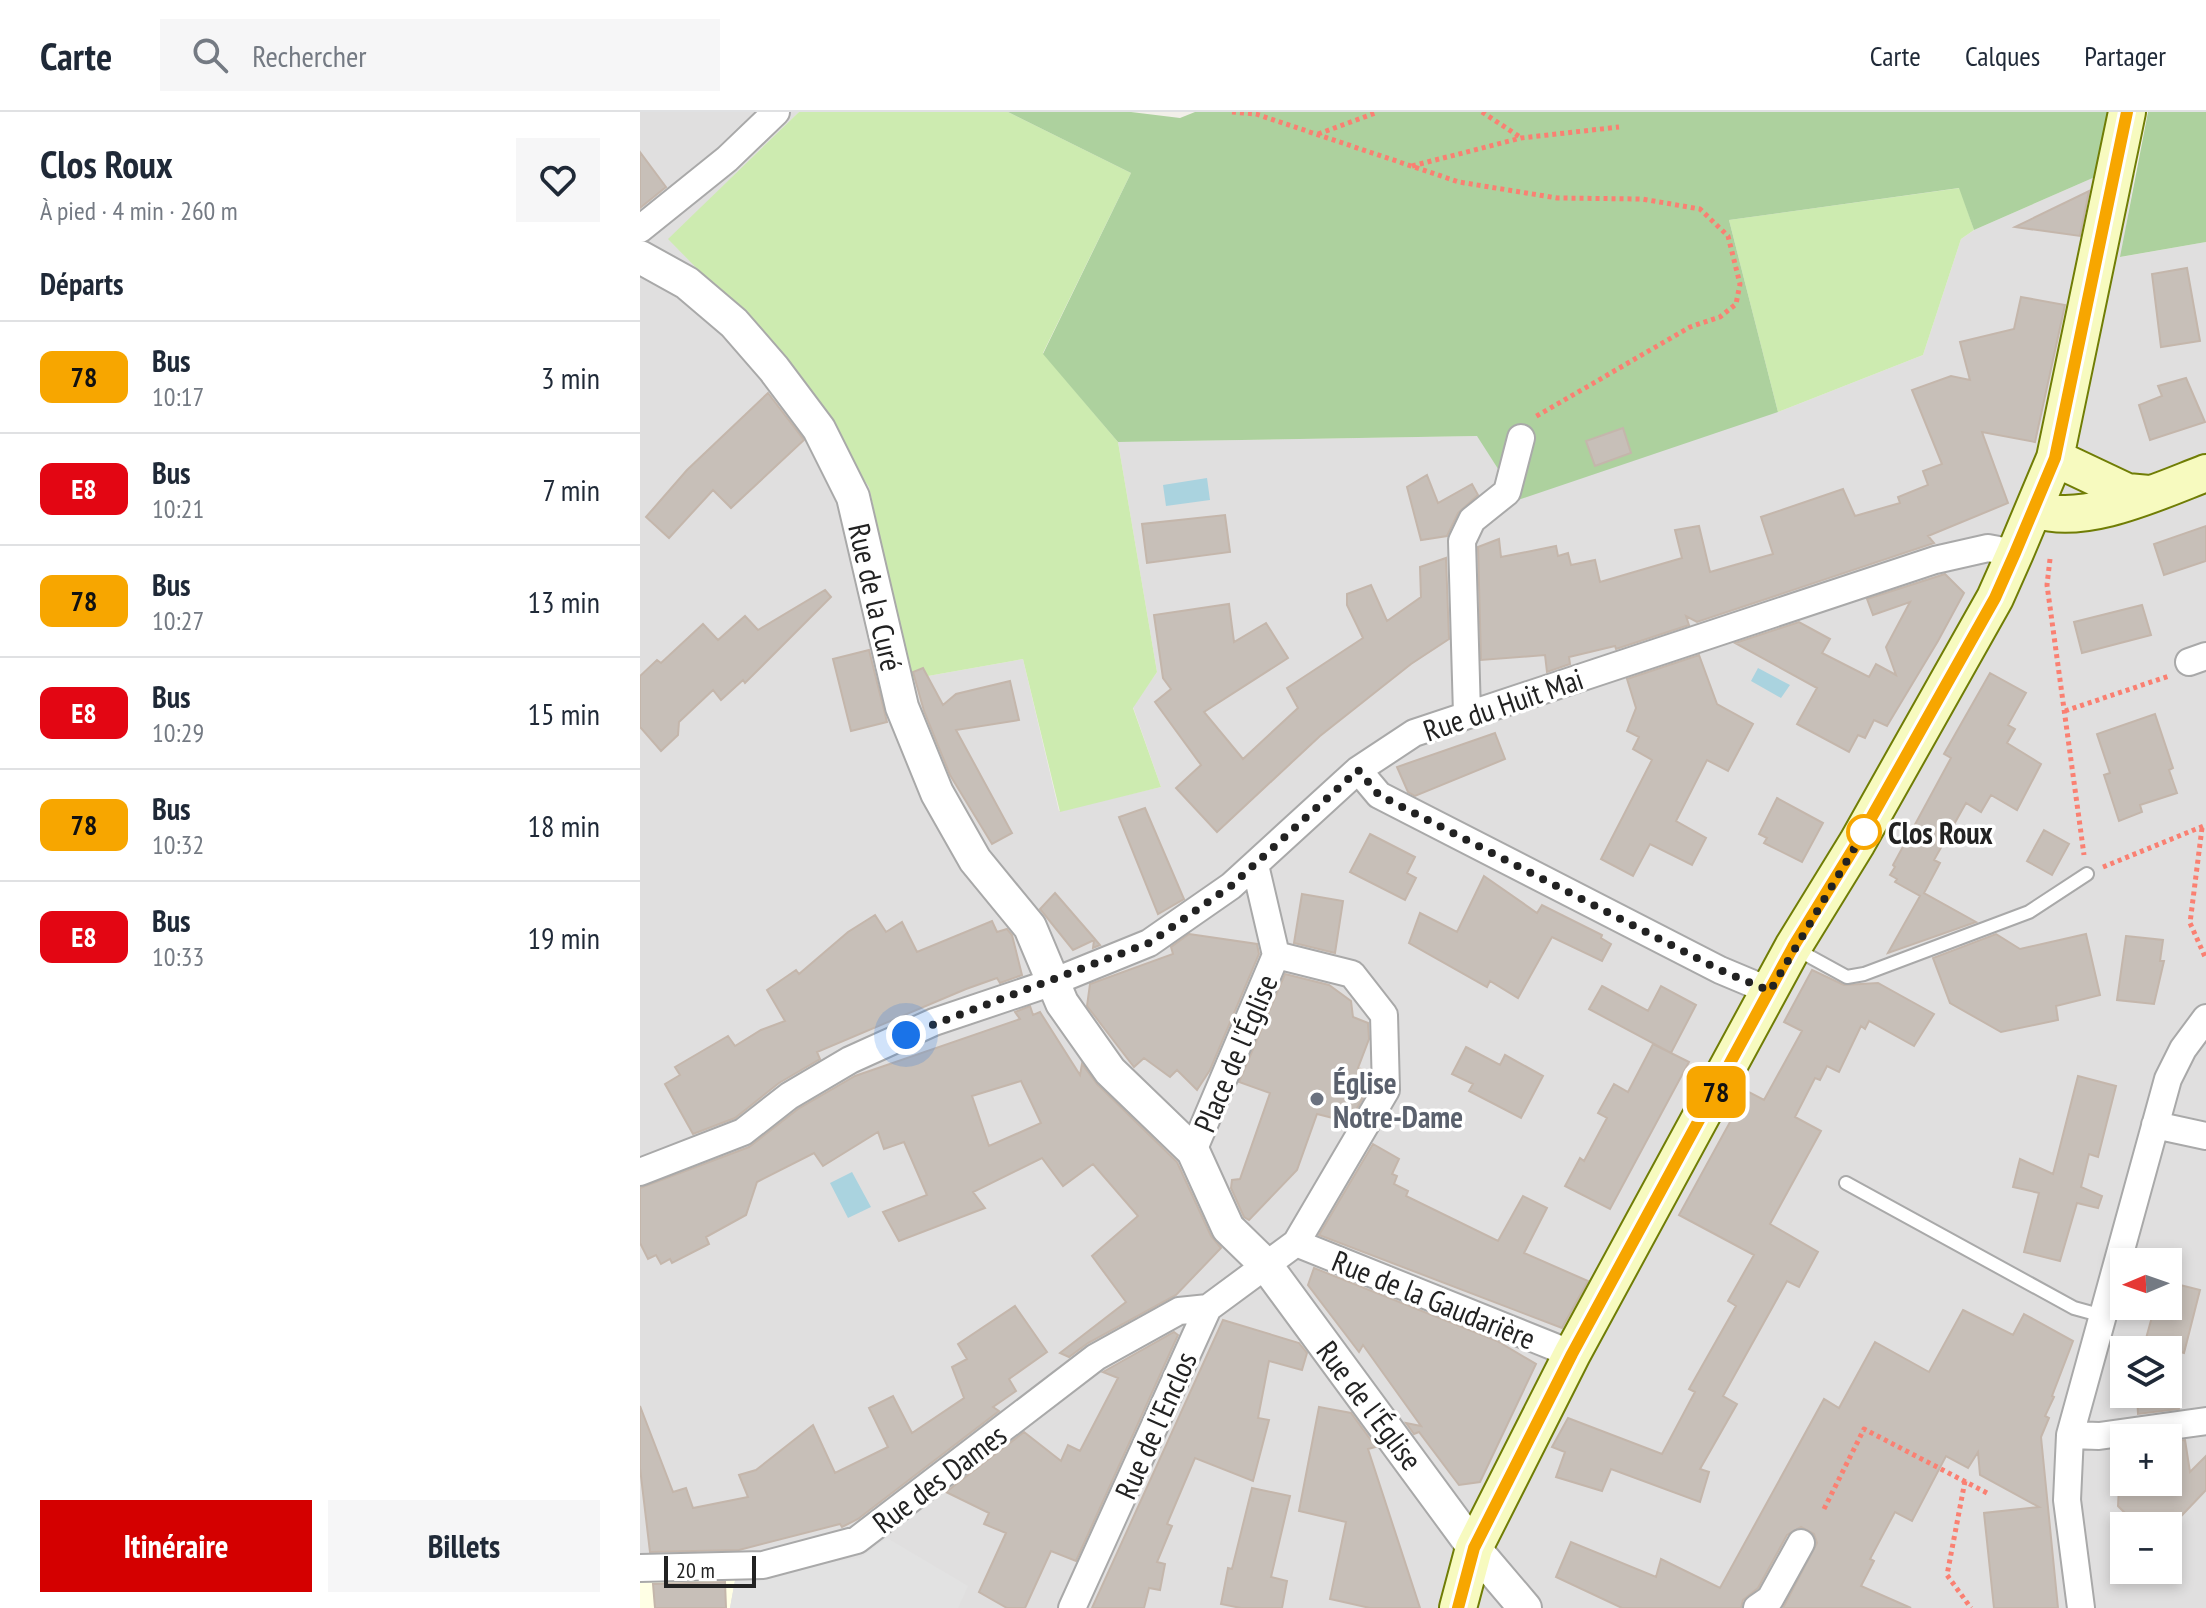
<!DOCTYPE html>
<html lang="fr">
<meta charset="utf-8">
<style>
:root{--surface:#fff;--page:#f6f6f7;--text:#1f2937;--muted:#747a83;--line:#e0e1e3;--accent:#d40000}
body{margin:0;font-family:"PT Sans Narrow",sans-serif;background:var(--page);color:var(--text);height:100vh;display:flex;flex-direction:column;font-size:30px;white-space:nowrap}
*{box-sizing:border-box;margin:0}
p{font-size:26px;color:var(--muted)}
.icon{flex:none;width:44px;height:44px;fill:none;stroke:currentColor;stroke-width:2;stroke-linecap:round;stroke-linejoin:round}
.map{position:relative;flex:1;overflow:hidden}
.details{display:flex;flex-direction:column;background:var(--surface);width:640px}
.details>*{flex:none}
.badge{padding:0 16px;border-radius:12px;font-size:28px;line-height:52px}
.needle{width:52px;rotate:268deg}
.fabs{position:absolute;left:1470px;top:1136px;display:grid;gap:16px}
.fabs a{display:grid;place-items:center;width:72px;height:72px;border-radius:0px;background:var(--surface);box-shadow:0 4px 12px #0003;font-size:40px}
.scale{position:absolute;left:24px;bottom:20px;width:92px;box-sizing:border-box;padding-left:8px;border:4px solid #222;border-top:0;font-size:22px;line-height:28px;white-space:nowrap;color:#222;-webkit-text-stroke:6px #fff;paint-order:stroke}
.you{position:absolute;width:40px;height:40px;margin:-20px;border:6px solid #fff;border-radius:50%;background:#1a73e8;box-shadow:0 0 0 12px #1a73e833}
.map>.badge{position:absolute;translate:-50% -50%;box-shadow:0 0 0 4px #fff}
h2{padding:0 40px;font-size:30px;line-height:72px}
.round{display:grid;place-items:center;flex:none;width:84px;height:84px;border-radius:0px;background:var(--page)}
.headline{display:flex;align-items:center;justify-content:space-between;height:136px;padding:0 40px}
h1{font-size:38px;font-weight:700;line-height:60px}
.cta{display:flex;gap:16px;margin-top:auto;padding:16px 40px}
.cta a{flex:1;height:92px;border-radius:0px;background:var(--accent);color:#fff;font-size:32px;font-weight:700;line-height:92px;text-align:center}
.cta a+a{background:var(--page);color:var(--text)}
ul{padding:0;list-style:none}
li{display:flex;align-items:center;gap:24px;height:112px;padding:0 40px;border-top:2px solid var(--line)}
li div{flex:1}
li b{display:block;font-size:30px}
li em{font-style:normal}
li .badge{min-width:88px;font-weight:700;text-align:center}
header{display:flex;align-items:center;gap:48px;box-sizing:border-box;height:112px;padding:0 40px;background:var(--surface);border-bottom:2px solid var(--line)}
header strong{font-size:38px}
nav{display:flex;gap:44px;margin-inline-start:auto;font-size:28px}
.search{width:560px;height:72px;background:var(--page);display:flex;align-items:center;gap:20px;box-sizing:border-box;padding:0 28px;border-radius:0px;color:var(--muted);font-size:30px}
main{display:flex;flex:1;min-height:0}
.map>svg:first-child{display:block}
.residential{fill:#e0dfdf;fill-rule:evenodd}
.education{fill:#ffffe5}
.grass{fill:#cdebb0}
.forest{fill:#add19e}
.parking{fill:#e2e2e2}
.water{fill:#aad3df}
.building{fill:#c7bfb8;stroke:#c4b6ab;stroke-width:2;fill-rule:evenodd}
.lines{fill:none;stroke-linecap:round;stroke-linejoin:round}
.service-casing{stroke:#a9a9a9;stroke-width:16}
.minor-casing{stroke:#a9a9a9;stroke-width:30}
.tertiary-casing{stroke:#a9a9a9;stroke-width:36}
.secondary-casing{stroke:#707d05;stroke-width:40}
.path{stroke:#fa8072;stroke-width:5;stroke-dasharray:4 4;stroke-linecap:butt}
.service{stroke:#fff;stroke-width:12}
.minor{stroke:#fff;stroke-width:26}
.tertiary{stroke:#fff;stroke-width:32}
.secondary{stroke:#f7fabf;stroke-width:36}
.line-casing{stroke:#fff;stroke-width:18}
.line{stroke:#f7a600;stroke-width:12}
.walk{stroke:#222;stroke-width:8;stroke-dasharray:0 14.4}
.stop-dot{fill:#fff;stroke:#f7a600;stroke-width:4}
.worship-dot{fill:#6b7280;stroke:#fff;stroke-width:3}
.labels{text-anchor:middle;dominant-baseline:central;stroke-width:7;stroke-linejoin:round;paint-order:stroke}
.street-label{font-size:30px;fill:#222;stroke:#fff}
.stop-label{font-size:30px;font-weight:bold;fill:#222;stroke:#fff;text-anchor:start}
.worship-label{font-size:30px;font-weight:bold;fill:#5b616d;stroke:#fff;text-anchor:start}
</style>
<header>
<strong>Carte</strong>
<div class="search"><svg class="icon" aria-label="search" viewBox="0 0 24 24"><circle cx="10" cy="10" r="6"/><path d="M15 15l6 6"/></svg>Rechercher</div>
<nav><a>Carte</a><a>Calques</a><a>Partager</a></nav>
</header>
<main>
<section class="details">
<div class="headline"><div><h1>Clos Roux</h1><p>À pied · 4 min · 260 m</p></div><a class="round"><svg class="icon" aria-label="heart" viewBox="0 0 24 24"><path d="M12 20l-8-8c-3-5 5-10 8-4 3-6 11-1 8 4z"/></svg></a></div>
<h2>Départs</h2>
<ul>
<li><span class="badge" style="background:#f7a600;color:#111">78</span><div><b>Bus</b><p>10:17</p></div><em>3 min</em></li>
<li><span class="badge" style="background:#e30613;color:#fff">E8</span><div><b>Bus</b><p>10:21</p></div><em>7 min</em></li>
<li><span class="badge" style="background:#f7a600;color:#111">78</span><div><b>Bus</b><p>10:27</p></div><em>13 min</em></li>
<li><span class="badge" style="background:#e30613;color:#fff">E8</span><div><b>Bus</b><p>10:29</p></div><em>15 min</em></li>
<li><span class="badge" style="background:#f7a600;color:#111">78</span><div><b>Bus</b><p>10:32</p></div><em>18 min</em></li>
<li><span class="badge" style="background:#e30613;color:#fff">E8</span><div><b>Bus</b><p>10:33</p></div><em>19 min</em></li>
</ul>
<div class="cta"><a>Itinéraire</a><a>Billets</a></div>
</section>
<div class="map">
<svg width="1566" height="1496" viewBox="0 0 1566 1496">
<rect width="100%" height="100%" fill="#f2efe9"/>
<path class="residential" d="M 0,0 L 159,0 L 29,127 L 129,230 L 229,375 L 271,567 L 383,547 L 419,699 L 521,675 L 493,595 L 517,560 L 478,330 L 837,324 L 1138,300 L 1283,243 L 1321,127 L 1334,118 L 1455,65 L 1495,62 L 1481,145 L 1566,130 L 1566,1496 L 0,1496 ZM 1484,1150 L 1528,1150 L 1528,1194 L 1484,1194 ZM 1484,1238 L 1528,1238 L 1528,1282 L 1484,1282 ZM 1484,1326 L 1528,1326 L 1528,1370 L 1484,1370 ZM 1484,1414 L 1528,1414 L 1528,1458 L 1484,1458 Z"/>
<path class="education" d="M 96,1463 L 90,1496 L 0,1496 L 0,1467 Z"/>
<path class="grass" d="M 159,0 L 368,0 L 491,61 L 403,241 L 478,330 L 517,560 L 493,596 L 521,675 L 420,700 L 383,547 L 271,567 L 229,375 L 129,230 L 28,127 Z
M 1320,76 L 1334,118 L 1321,127 L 1283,243 L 1138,300 L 1089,108 Z"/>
<path class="forest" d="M 368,0 L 491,0 L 540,6 L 555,0 L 1470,0 L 1455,65 L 1334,118 L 1319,76 L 1089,108 L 1138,300 L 878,388 L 837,324 L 478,330 L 403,242 L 491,61 Z
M 1508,0 L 1566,0 L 1566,130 L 1480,145 Z"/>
<path class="parking" d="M 247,1426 L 328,1474 L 318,1496 L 90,1496 L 96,1463 L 220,1446 Z"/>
<path class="water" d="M 567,366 L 570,388 L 526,394 L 523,373 Z
M 1118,556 L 1150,573 L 1141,586 L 1111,569 Z
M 212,1060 L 231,1095 L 208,1106 L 190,1071 Z"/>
<path class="building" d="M 0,40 L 26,75 L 0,96 Z
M 1449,79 L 1440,124 L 1375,115 Z
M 1547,156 L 1560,229 L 1521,235 L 1512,162 Z
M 1381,185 L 1425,193 L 1395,330 L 1342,320 L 1368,391 L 1288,424 L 1294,431 L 1057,510 L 1046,504 L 1049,513 L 976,537 L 975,534 L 929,545 L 930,552 L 907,560 L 905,543 L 841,548 L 838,435 L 859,427 L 861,445 L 916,434 L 918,444 L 928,441 L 931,453 L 955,448 L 960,470 L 1042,446 L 1035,418 L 1059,414 L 1070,460 L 1133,442 L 1121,405 L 1203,377 L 1215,404 L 1260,391 L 1258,385 L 1288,373 L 1283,359 L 1302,352 L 1272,278 L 1311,264 L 1330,268 L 1320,230 L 1374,217 Z
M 1546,266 L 1565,310 L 1510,328 L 1499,293 L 1522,284 L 1518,274 Z
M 128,281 L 164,328 L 91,396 L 73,378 L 29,426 L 6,405 L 47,358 Z
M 983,316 L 991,341 L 955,354 L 946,329 Z
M 787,363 L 798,391 L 832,372 L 838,383 L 818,401 L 807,424 L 781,428 L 767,375 Z
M 585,403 L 590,440 L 507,451 L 502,412 Z
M 1566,414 L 1566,449 L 1524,463 L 1514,432 Z
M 806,446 L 809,527 L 771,552 L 680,624 L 577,720 L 536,676 L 561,653 L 515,590 L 531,577 L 523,566 L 514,503 L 589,492 L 594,530 L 626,511 L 648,546 L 564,600 L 603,647 L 658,596 L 647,576 L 723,526 L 707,493 L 707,482 L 731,473 L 747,509 L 781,485 L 780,455 Z
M 1305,462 L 1324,481 L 1298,529 L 1247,614 L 1234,608 L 1225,626 L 1218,623 L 1209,640 L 1157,612 L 1177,576 L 1095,531 L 1159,510 L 1190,527 L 1182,541 L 1229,565 L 1236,552 L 1256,563 L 1246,535 L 1270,490 L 1233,503 L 1227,487 Z
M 185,478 L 191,485 L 105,571 L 103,568 L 81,588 L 73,578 L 39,610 L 38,623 L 21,639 L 0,615 L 0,564 L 17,548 L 21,551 L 63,512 L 78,528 L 105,504 L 118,518 Z
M 1502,493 L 1511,523 L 1442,541 L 1434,510 Z
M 229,538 L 247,610 L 211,619 L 193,547 Z
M 1059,543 L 1077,592 L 1113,612 L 1088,659 L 1067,648 L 1036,709 L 1066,726 L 1052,753 L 1010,732 L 993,764 L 961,747 L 1012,648 L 993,637 L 999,625 L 987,619 L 996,596 L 987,567 Z
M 283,556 L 303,593 L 316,582 L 370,569 L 379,608 L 316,618 L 372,721 L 352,732 L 310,663 L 284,599 L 273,560 Z
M 1350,561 L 1386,581 L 1368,613 L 1375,617 L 1367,631 L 1401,652 L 1377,698 L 1351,683 L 1341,700 L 1326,691 L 1294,748 L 1300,751 L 1284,781 L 1336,810 L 1248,841 L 1280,784 L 1255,770 L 1257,767 L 1250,763 L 1255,755 L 1253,753 L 1311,646 L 1304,642 Z
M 1515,602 L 1533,656 L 1529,658 L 1537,681 L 1500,693 L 1502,700 L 1479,709 L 1464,663 L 1470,661 L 1457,622 Z
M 855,621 L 865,647 L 775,684 L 768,680 L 757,655 Z
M 1137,686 L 1183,711 L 1162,750 L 1124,731 L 1127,726 L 1119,722 Z
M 505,696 L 544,787 L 518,802 L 479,705 Z
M 1404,718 L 1429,732 L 1412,763 L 1387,749 Z
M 730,722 L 775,745 L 767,761 L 776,766 L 765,788 L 710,760 Z
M 844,764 L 897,801 L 902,793 L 962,823 L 961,826 L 971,832 L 962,849 L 912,825 L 878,886 L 850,869 L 847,875 L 769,831 L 780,801 L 817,820 Z
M 415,781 L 454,826 L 460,833 L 453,836 L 454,828 L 433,838 L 400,797 Z
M 662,782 L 703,789 L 695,841 L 654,831 Z
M 235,803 L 246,820 L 262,810 L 277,840 L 352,809 L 357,820 L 367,817 L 372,823 L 382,863 L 360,871 L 357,866 L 326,877 L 177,940 L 180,947 L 139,971 L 95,1006 L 53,1022 L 25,972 L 40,963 L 35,955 L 88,924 L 95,934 L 121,918 L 145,909 L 127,878 L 156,858 L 159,862 L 208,820 Z
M 549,822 L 617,832 L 619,842 L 570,958 L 557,978 L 537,958 L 530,965 L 504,946 L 494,955 L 447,894 L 450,872 L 533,842 L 531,835 Z
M 1356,822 L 1380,837 L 1446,822 L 1460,883 L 1416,894 L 1418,908 L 1361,920 L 1310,891 L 1293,846 Z
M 1486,824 L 1523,828 L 1520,849 L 1524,849 L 1514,892 L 1477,888 Z
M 1172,858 L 1204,873 L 1238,871 L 1294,902 L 1274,934 L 1229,909 L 1225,917 L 1221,914 L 1199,960 L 1187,954 L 1180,968 L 1175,966 L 1155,1005 L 1181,1019 L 1130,1112 L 1178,1140 L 1159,1175 L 1147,1169 L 1083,1284 L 1097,1292 L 1060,1357 L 1069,1360 L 1060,1390 L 971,1357 L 962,1379 L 916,1365 L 925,1340 L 912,1335 L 928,1306 L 1022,1342 L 1055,1280 L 1049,1277 L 1096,1194 L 1088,1189 L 1114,1143 L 1039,1103 L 1107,979 L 1124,988 L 1162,919 L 1144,910 Z
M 645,862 L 689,873 L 711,889 L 713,905 L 728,911 L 729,927 L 718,956 L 730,960 L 730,974 L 709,1010 L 677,1002 L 657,1058 L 609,1108 L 604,1105 L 591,1076 L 592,1068 L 600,1067 L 630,981 L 599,970 Z
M 962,874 L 1008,899 L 1021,874 L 1056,893 L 1031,941 L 949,897 Z
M 390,894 L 393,903 L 400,900 L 440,963 L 442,952 L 457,972 L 537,1050 L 571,1124 L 581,1136 L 536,1183 L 448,1231 L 429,1245 L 420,1241 L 486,1190 L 452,1144 L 498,1104 L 453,1052 L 423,1074 L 402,1046 L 333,1080 L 345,1096 L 259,1129 L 243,1100 L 287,1083 L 264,1030 L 244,1037 L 238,1020 L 183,1054 L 174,1041 L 117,1070 L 106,1103 L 66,1125 L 69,1132 L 32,1151 L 30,1147 L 21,1152 L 16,1143 L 8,1147 L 0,1131 L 0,1076 L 109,1035 L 158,997 L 215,964 L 380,907 L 375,900 ZM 381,969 L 401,1011 L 349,1034 L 332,984 Z
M 1013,932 L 1049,950 L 970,1097 L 925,1074 L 940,1046 L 944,1049 L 967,1006 L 958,1001 L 974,972 L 988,980 Z
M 826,935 L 860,953 L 865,943 L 903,964 L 881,1006 L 829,979 L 833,972 L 812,962 Z
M 1438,964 L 1476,974 L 1458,1045 L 1449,1042 L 1441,1075 L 1462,1084 L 1458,1096 L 1437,1091 L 1420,1149 L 1384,1140 L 1399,1081 L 1373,1075 L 1380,1047 L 1413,1062 Z
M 733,1032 L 759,1047 L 752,1062 L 757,1064 L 754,1072 L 768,1079 L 766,1084 L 858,1129 L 883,1084 L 907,1096 L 884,1141 L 948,1169 L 922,1216 L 679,1123 Z
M 674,1156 L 857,1229 L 896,1252 L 840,1370 L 819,1373 L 779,1320 L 774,1322 L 766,1311 L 781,1314 L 723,1233 L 719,1240 L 668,1173 Z
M 1528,1170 L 1560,1178 L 1544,1241 L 1505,1230 L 1515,1194 L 1528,1194 Z
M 375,1194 L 407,1240 L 369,1267 L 376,1279 L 353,1295 L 359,1299 L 218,1407 L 202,1415 L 200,1412 L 99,1438 L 10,1440 L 0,1356 L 0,1294 L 33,1380 L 46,1376 L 53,1396 L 108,1385 L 99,1363 L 116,1358 L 173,1313 L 195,1361 L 248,1335 L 229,1296 L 253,1284 L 272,1321 L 324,1286 L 312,1255 L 327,1247 L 318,1232 Z
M 1323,1198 L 1373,1223 L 1384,1202 L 1433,1229 L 1412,1284 L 1414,1285 L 1405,1304 L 1409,1306 L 1401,1325 L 1418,1496 L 1354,1496 L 1344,1401 L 1399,1395 L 1340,1363 L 1338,1340 L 1328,1356 L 1306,1344 L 1272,1409 L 1255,1400 L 1230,1447 L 1234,1449 L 1221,1474 L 1271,1496 L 1143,1496 L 1177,1431 L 1174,1422 L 1161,1415 L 1147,1423 L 1118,1476 L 1103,1488 L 1101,1496 L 982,1496 L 916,1465 L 931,1430 L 1016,1465 L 1021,1447 L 1080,1476 L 1184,1287 L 1199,1296 L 1235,1230 L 1289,1260 Z
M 583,1208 L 659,1231 L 667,1241 L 662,1258 L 629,1249 L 618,1306 L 629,1308 L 613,1369 L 555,1346 L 527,1412 L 532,1414 L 517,1450 L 525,1452 L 520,1478 L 509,1476 L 504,1496 L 452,1496 Z
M 534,1220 L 538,1223 L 436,1449 L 411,1439 L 385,1496 L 367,1496 L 339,1480 L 366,1421 L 344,1412 L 349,1401 L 306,1380 L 384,1320 L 421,1349 L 428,1333 L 440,1339 L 478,1266 L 463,1260 Z
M 1497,1282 L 1536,1282 L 1539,1297 L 1498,1302 Z
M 679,1295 L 711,1301 L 736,1335 L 728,1337 L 780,1496 L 730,1496 L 690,1487 L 706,1410 L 659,1399 Z
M 1545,1328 L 1550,1360 L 1566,1344 L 1566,1378 L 1528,1418 L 1528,1414 L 1484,1414 L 1484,1441 L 1479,1413 L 1488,1404 L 1478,1394 L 1479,1374 L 1484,1369 L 1528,1370 L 1528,1330 Z
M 612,1376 L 650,1384 L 631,1465 L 647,1469 L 642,1496 L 601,1496 L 581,1492 L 588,1456 L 592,1457 Z
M 85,1470 L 86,1496 L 15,1496 L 13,1472 Z"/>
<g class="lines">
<defs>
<path id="service" d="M 1156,837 L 1207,865 L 1224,862 L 1389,800 L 1447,762
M 1206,1071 L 1434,1196 L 1463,1204"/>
<path id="minor" d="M 0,117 L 87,47 L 136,0
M 1549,550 L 1566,544
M 827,602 L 822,429 L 832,408 L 867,380 L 881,326
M 718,658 L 739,683 L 1080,858 L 1130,879
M 1515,1013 L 1566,1024
M 553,1039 L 636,843 L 615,753
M 0,1060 L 103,1020 L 149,984 L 210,948 L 294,910 L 413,870 L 509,831 L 591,774 L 718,658 L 774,621 L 1295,448 L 1348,436 L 1375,441
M 656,1131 L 932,1242
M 1430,1323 L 1459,1324 L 1566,1309
M 0,1456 L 123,1453 L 217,1428 L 456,1245 L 539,1199 L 568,1196
M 432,1496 L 568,1196 L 656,1131 L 746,978 L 744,903 L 712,862 L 636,843
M 1117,1496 L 1130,1487 L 1161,1431
M 1441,1496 L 1427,1388 L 1430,1323 L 1528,967 L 1543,937 L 1566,906"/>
<path id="tertiary" d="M 0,145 L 47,171 L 94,211 L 134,257 L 179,317 L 213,385 L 262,595 L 297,681 L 335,748 L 390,815 L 422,891 L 470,959 L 553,1039 L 588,1116 L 625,1152 L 834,1436 L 885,1496"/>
<path id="secondary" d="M 1415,346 L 1487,380 L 1509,382
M 1395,397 C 1443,415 1519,379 1566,361
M 818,1496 L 834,1436 L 932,1242 L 1153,835 L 1217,731 L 1355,486 L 1375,441 L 1415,346 L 1487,0"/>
</defs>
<use href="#service" class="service-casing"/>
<use href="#minor" class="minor-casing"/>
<use href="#tertiary" class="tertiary-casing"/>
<use href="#secondary" class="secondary-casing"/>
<path class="path" d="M 592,0 L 616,2 L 819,70 L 917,86 L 1002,87 L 1060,97 L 1088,124 L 1100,172 L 1096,192 L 1080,205 L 1050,215 L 895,305
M 842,0 L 880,25
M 678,22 L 738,0
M 772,54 L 881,26 L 979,15
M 1410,447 L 1407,473 L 1444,743
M 1425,599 L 1529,564
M 1562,716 L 1550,811 L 1566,847
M 1463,755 L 1566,713
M 1325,1369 L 1307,1463 L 1331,1496
M 1184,1397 L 1224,1317 L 1349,1382"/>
<use href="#service" class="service"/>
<use href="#minor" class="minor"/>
<use href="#tertiary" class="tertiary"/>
<use href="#secondary" class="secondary"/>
</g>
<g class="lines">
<defs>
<path id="line" d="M 818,1496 L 834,1436 L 932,1242 L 1153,835 L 1217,731 L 1355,486 L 1375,441 L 1415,346 L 1487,0"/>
</defs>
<use href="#line" class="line-casing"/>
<use href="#line" class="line"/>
<path class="walk" d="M 266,923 L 509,831 L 591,774 L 718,658 L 739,683 L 1080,858 L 1130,879 L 1224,720"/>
</g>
<circle class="stop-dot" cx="1224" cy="720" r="16"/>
<circle class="worship-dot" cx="677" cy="987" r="8"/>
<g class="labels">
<g class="street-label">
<text transform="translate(236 485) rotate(77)">Rue de la Curé</text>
<text transform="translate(863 592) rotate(-19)">Rue du Huit Mai</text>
<text transform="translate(595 941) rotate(-67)">Place de l'Église</text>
<text transform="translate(794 1187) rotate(22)">Rue de la Gaudarière</text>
<text transform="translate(730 1293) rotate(53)">Rue de l'Église</text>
<text transform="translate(515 1313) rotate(-66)">Rue de l'Enclos</text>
<text transform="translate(299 1366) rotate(-37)">Rue des Dames</text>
</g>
<g class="stop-label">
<text x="1248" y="720">Clos Roux</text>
</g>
<g class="worship-label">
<text x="693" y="970">Église<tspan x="693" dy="34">Notre-Dame</tspan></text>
</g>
</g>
</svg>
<div class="fabs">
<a><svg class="needle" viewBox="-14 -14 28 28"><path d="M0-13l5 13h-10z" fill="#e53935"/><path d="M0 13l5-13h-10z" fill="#747a83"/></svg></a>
<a><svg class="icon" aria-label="layers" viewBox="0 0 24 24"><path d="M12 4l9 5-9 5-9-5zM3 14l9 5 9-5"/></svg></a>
<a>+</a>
<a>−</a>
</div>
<div class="scale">20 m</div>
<div class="you" style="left:266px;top:923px"></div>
<b class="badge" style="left:1076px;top:980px;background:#f7a600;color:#111">78</b>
</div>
</main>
